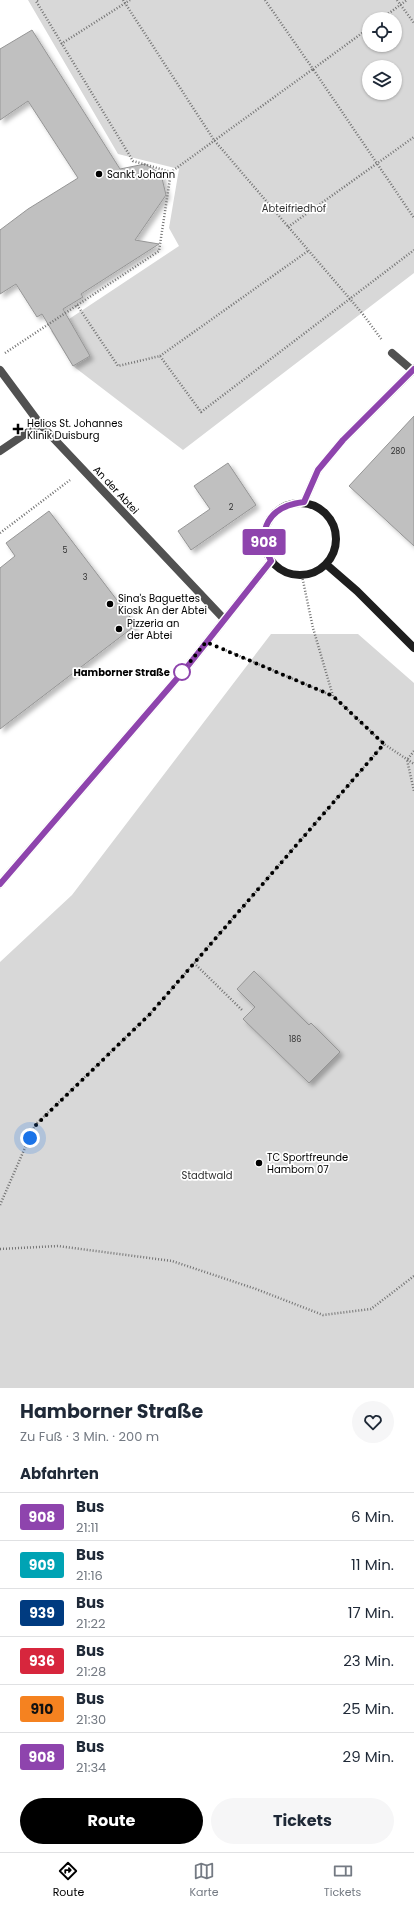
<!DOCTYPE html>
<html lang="de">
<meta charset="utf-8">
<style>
:root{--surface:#fff;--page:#f6f6f7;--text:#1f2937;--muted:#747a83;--line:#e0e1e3;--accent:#000}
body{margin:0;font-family:Poppins,sans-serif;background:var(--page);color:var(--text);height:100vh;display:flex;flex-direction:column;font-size:15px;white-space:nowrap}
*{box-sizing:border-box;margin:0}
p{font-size:13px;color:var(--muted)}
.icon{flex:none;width:22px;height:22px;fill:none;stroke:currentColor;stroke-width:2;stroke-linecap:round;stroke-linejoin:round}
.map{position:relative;height:1388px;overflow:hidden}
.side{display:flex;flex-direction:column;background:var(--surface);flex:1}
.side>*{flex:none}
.badge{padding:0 8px;border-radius:3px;font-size:14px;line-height:26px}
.controls{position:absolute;left:362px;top:12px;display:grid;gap:8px}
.controls a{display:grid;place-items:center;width:40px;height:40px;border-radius:50%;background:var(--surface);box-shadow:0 1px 3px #0004;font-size:20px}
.you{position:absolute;width:20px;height:20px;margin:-10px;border:3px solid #fff;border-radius:50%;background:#1a73e8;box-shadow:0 0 0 6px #1a73e833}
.map>.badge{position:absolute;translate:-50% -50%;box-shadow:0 0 0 2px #fff}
h2{padding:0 20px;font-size:15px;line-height:36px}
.round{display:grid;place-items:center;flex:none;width:42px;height:42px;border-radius:21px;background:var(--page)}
.head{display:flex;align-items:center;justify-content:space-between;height:68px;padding:0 20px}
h1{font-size:19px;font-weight:700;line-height:30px}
.primary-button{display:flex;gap:8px;margin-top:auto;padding:8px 20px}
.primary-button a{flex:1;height:46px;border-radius:24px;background:var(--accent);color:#fff;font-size:16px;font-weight:700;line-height:46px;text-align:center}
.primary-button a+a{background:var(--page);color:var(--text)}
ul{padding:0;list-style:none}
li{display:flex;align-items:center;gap:12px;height:48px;padding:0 20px;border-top:1px solid var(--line)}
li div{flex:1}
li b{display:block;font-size:15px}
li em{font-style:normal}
li .badge{min-width:44px;font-weight:700;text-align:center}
.tabs{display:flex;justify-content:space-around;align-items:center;height:56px;border-top:1px solid var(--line);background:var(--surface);font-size:11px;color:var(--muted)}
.tabs a{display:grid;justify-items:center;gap:2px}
.tabs .on{color:var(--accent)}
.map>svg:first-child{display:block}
.green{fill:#d8d8d8;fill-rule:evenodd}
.building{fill:#c0c0c0;stroke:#959595;filter:url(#shadow)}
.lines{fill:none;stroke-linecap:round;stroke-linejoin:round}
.path{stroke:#737373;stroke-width:2.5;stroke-dasharray:1 2;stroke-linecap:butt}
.lane{stroke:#515151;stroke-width:8}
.street{stroke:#515151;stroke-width:8}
.secondary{stroke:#1e1e1e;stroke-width:8}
.line-casing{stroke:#fff;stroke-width:9}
.line{stroke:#8e44ad;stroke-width:6}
.walk{stroke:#000;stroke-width:4;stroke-dasharray:0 7.2}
.poi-dot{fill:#000;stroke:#fff;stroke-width:1.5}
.stop-dot{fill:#fff;stroke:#8e44ad;stroke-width:2}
.labels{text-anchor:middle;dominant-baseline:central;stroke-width:3.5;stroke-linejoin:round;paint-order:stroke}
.number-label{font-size:8px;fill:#303030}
.poi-label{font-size:10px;fill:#000;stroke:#fff;text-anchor:start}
.park-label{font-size:10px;fill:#2f2f2f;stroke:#fff}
.street-label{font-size:10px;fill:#000;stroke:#fff}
.stop-label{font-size:10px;font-weight:bold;fill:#000;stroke:#fff;text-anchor:end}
</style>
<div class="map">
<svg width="414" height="1388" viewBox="0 0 414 1388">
<defs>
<filter id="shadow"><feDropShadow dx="3.5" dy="3.5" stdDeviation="2" flood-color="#0004"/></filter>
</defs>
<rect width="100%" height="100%" fill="#fff"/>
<path class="green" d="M 28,0 L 414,0 L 414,273 L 183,450 L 73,366 L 51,331 L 179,246 L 169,228 L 179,169 L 118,154 ZM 369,19 L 395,19 L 395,45 L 369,45 ZM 369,67 L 395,67 L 395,93 L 369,93 Z
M 271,634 L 358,634 L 414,683 L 414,1388 L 0,1388 L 0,962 L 72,895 Z"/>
<path class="building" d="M 32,30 L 120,169 L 145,164 L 161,174 L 166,195 L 135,240 L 159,244 L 81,294 L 83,297 L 63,309 L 90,356 L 73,366 L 42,314 L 37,317 L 16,284 L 0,294 L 0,230 L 28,209 L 78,178 L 28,101 L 0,120 L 0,49 Z
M 414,416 L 414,546 L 349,486 Z
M 228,463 L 256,505 L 191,550 L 178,531 L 210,509 L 194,486 Z
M 49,511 L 136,625 L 0,729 L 0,568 L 15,556 L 6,543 Z
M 254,971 L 309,1025 L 311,1023 L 340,1052 L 309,1083 L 243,1019 L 255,1007 L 237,989 Z"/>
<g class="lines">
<path class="path" d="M 38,0 L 36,1 L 133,161 L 171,172
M 123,0 L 214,140 L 362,313 L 382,340
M 265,0 L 313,69 L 369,28
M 397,0 L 414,23
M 381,19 L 407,0
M 61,44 L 130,0
M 288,227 L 414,137
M 77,305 L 118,366 L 160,356 L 201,412 L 414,250
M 5,353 L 159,251 L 171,172 L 313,69 L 414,218
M 160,356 L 308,251
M 0,533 L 70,480
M 302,576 L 313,628 L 333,696 L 384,744 L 414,764
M 223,649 L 333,696
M 414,751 L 407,760 L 414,791
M 194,963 L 242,1010
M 0,1205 L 35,1125 L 150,1014 L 384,744
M 0,1249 L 58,1246 L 172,1261 L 256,1289 L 323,1315 L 371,1309 L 414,1276"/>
<path class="lane" d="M 392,353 L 413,371
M 0,451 L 40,424"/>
<path class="street" d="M 0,370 L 40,424 L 224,619"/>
<path class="secondary" d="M 304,502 L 318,470 L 343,440 L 414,369
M264 539a36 36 0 1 1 72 0a36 36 0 1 1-72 0Z
M 327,565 L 357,591 L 414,648
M 0,884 L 187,667 L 271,561"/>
</g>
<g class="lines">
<defs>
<path id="line" d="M 0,884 L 187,667 L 271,561 C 255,530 269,506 304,502 L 318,470 L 343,440 L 414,369"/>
</defs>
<use href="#line" class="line-casing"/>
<use href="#line" class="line"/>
<path class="walk" d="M 30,1138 L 36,1125 L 150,1014 L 384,744 L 333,696 L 206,642 L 178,677 L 182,672"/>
</g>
<g class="poi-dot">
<circle cx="99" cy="174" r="4"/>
<path d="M16 423h4v4h4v4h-4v4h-4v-4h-4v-4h4z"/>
<circle cx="110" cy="604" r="4"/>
<circle cx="119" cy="629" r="4"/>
<circle cx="259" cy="1163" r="4"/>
</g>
<circle class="stop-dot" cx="182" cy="672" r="8"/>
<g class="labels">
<g class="number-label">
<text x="398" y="451">280</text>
<text x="231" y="507">2</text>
<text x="65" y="550">5</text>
<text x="85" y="577">3</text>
<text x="295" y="1039">186</text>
</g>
<g class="poi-label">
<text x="107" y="174">Sankt Johann</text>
<text x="27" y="423">Helios St. Johannes<tspan x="27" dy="12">Klinik Duisburg</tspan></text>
<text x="118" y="598">Sina's Baguettes<tspan x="118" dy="12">Kiosk An der Abtei</tspan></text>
<text x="127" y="623">Pizzeria an<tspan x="127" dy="12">der Abtei</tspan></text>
<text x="267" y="1157">TC Sportfreunde<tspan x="267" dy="12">Hamborn 07</tspan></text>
</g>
<g class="park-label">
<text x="294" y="208">Abteifriedhof</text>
<text x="207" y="1175">Stadtwald</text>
</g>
<g class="street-label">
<text transform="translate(116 490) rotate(47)">An der Abtei</text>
</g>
<g class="stop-label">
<text x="170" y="672">Hamborner Straße</text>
</g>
</g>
</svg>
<div class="controls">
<a><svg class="icon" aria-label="locate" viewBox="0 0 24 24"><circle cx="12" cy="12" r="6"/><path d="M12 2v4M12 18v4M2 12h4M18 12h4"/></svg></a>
<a><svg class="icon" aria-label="layers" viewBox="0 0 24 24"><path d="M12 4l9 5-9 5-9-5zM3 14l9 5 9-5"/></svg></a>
</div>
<div class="you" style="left:30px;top:1138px"></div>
<b class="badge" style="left:264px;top:542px;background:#8e44ad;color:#fff">908</b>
</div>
<section class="side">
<div class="head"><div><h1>Hamborner Straße</h1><p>Zu Fuß · 3 Min. · 200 m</p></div><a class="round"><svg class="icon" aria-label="heart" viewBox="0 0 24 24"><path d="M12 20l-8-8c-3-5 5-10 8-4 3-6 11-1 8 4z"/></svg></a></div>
<h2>Abfahrten</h2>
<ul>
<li><span class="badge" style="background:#8e44ad;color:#fff">908</span><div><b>Bus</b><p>21:11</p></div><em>6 Min.</em></li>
<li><span class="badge" style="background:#00a3b4;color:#fff">909</span><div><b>Bus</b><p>21:16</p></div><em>11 Min.</em></li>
<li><span class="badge" style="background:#003b80;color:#fff">939</span><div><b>Bus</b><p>21:22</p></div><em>17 Min.</em></li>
<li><span class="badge" style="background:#d7263d;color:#fff">936</span><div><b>Bus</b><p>21:28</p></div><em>23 Min.</em></li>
<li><span class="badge" style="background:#f58220;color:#111">910</span><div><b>Bus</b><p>21:30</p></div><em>25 Min.</em></li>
<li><span class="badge" style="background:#8e44ad;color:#fff">908</span><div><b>Bus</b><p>21:34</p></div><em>29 Min.</em></li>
</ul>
<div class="primary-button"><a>Route</a><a>Tickets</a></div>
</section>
<nav class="tabs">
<a class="on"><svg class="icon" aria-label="directions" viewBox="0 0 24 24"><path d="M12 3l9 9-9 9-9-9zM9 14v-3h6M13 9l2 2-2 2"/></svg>Route</a>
<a><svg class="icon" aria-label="map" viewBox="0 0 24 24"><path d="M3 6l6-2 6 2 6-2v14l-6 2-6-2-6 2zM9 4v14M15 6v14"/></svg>Karte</a>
<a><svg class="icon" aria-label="tickets" viewBox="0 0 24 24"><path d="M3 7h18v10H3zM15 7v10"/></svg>Tickets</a>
</nav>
